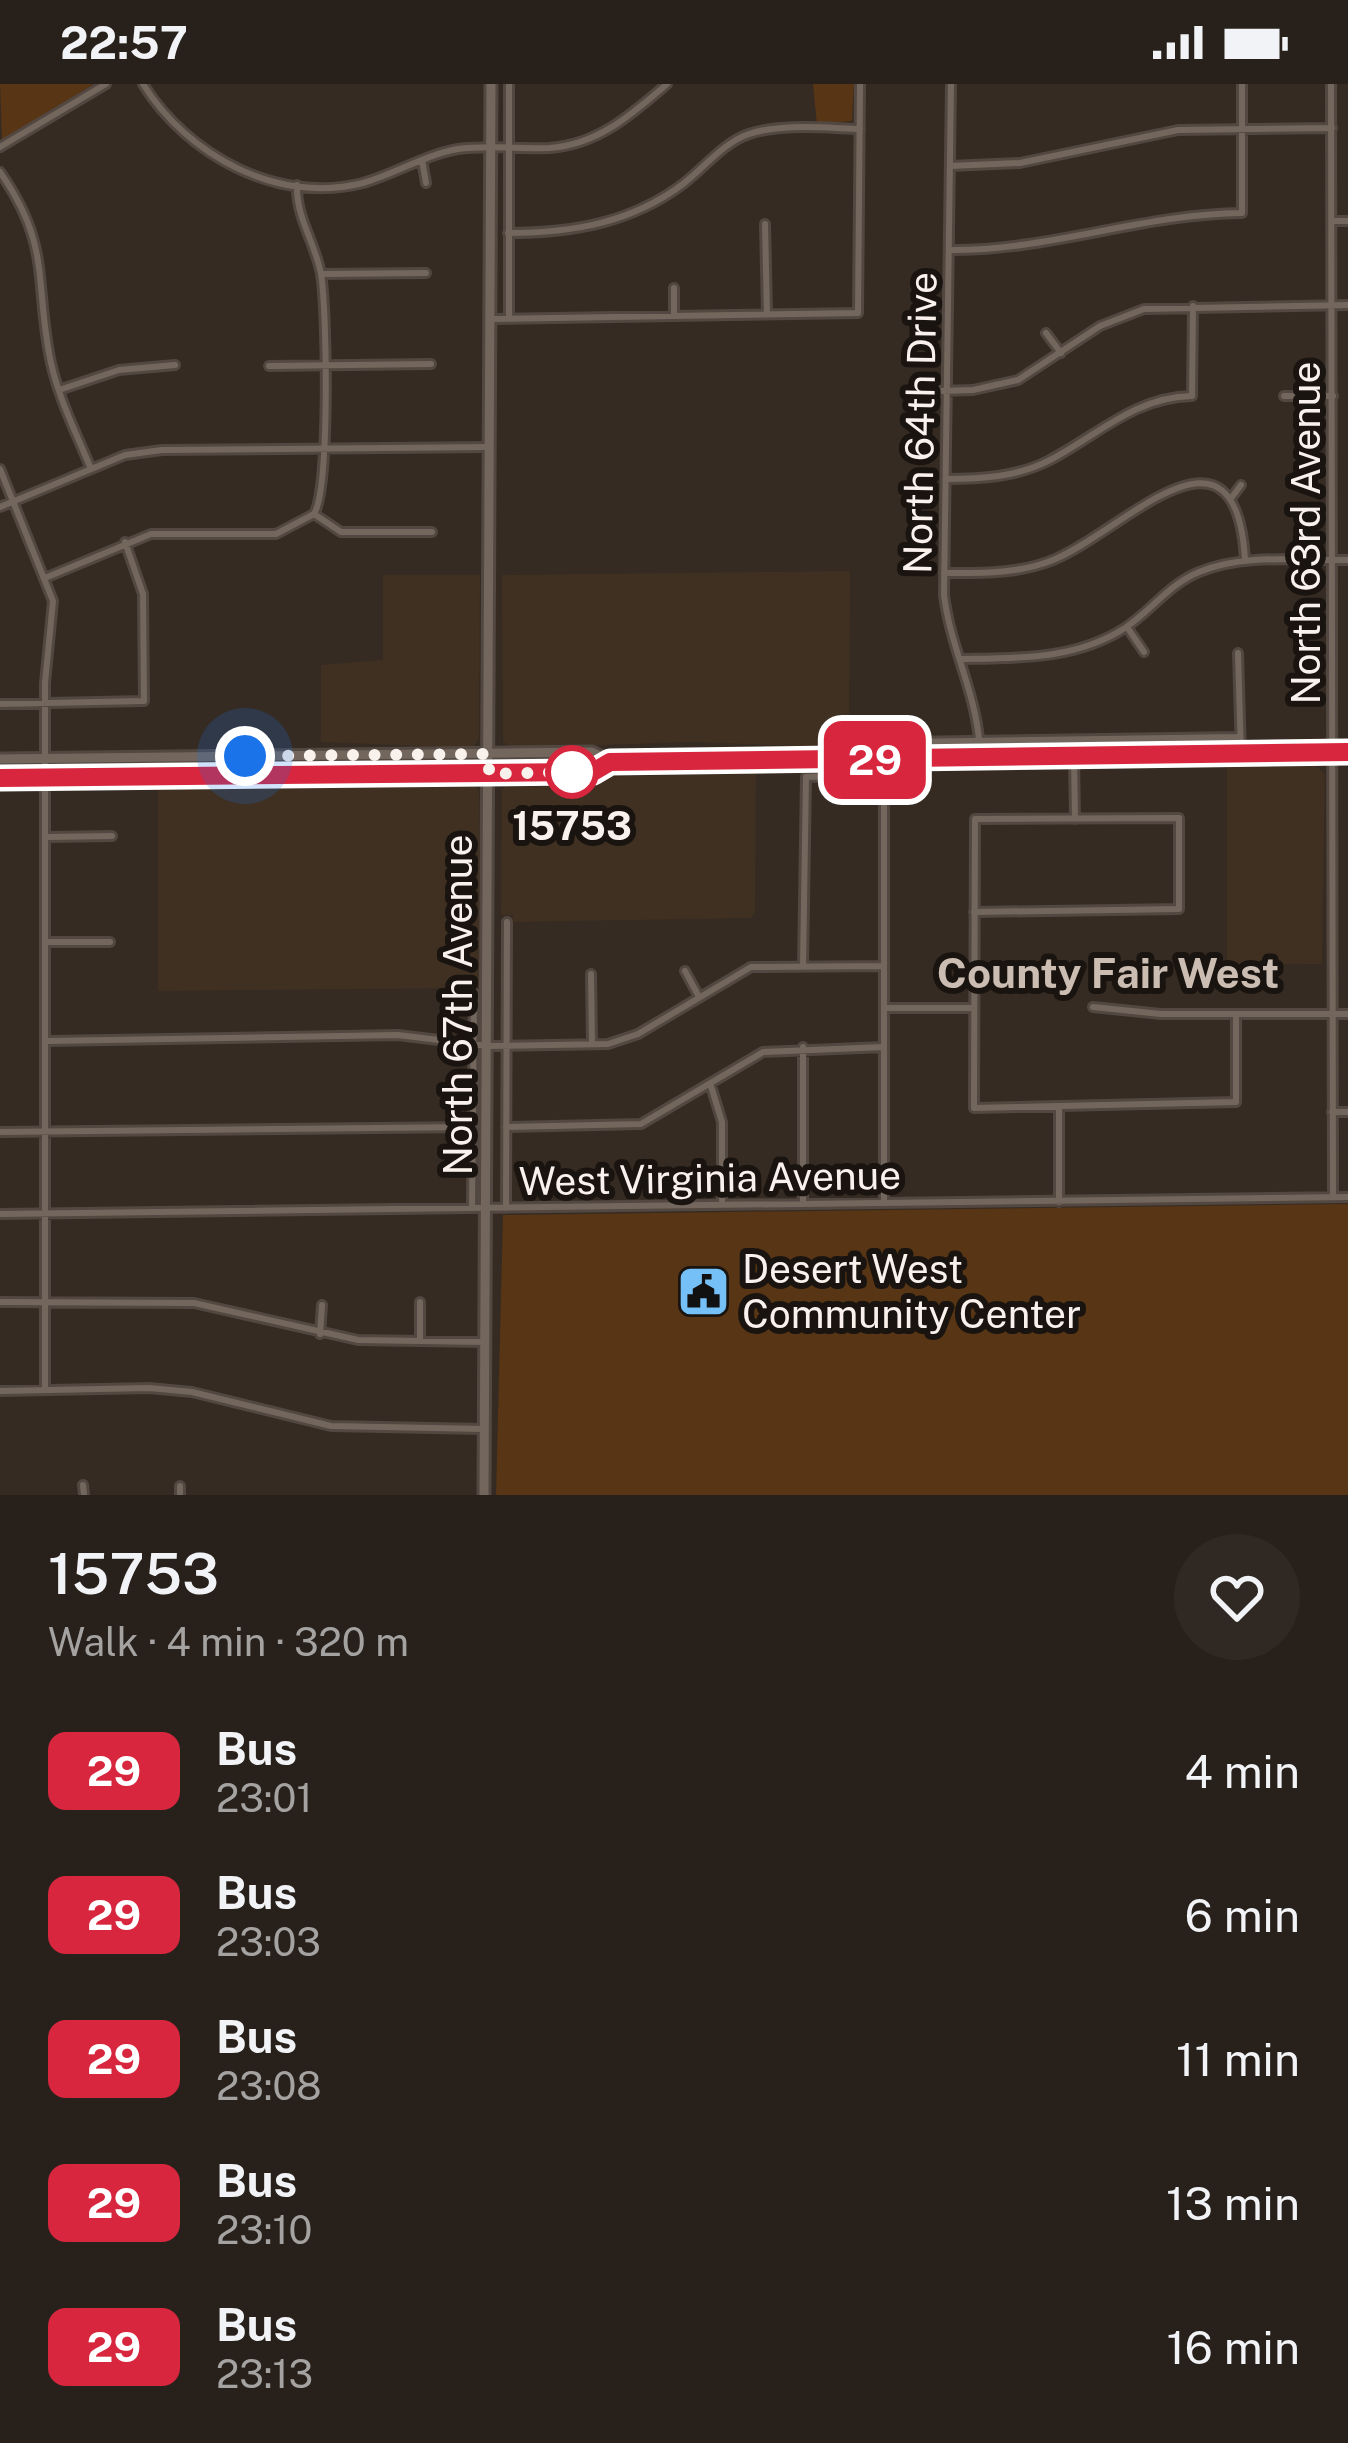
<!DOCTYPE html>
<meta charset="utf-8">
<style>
:root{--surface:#28201a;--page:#302823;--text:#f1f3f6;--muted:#a5a3a2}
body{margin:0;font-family:"Public Sans",sans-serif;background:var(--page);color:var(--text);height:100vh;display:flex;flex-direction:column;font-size:45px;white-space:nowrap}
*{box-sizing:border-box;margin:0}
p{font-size:39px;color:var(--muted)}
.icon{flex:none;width:66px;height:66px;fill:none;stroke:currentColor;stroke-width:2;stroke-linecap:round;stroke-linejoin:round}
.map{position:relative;height:1411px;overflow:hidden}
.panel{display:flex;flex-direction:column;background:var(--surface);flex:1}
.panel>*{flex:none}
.badge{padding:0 24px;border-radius:18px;font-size:42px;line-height:78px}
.you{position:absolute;width:60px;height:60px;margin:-30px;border:9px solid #fff;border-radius:50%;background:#1a73e8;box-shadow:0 0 0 18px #1a73e833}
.map>.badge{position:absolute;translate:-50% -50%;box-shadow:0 0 0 6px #fff}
.round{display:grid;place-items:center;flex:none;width:126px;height:126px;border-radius:63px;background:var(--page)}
.head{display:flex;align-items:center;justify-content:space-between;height:204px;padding:0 48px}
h1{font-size:57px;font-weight:600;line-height:90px}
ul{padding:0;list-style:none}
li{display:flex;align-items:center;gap:36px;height:144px;padding:0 48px}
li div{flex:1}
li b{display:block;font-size:45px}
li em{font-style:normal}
li .badge{min-width:132px;font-weight:700;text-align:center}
.status{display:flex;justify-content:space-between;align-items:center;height:84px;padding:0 60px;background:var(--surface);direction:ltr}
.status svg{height:33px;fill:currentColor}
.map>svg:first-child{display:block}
.built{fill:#3f3022}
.green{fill:#573515}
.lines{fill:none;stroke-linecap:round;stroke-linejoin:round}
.street-casing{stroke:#524841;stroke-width:12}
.secondary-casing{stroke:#524841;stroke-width:15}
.street{stroke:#73665c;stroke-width:6}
.secondary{stroke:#73665c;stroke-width:9}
.line-casing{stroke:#fff;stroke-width:27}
.line{stroke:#d7263d;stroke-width:18}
.walk{stroke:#f9f1ec;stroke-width:12;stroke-dasharray:0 21.6}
.stop-dot{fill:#fff;stroke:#d7263d;stroke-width:6}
.labels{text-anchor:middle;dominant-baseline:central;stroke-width:12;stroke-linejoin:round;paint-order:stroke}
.street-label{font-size:39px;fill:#f9f1ec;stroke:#191410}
.stop-label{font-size:39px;font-weight:bold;fill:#f9f1ec;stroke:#191410}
.poi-label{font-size:39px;fill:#f9f1ec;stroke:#191410;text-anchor:start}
.neighbourhood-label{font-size:42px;font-weight:bold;fill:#cbbdb2;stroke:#191410}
</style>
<div class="status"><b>22:57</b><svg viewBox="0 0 49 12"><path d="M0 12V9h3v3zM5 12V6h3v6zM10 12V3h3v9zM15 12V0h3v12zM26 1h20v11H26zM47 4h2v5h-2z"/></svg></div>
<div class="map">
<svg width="1348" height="1411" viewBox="0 0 1348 1411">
<rect width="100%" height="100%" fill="#352b22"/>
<path class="built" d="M 850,487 L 849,664 L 692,658 L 513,664 L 503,658 L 502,491 Z
M 383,491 L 480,491 L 479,654 L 473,664 L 321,658 L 321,581 L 383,576 Z
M 1314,680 L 1325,690 L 1322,880 L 1227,881 L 1227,682 Z
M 756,689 L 755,829 L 750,834 L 513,838 L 513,831 L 501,831 L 502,706 L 509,695 Z
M 469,696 L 479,706 L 479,904 L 158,907 L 158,699 Z"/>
<path class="green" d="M 0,0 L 94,0 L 2,56 Z
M 813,0 L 854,0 L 852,37 L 817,40 Z
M 1348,1120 L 1348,1411 L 496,1411 L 503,1131 Z"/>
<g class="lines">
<defs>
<path id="street" d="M 143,0 C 187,71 278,121 363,99 C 395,90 424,71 458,65 C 488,61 519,65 549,64 C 598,61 632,30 667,0
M 509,0 L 509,235
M 951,0 L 944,511 C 951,568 980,615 980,674
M 1331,0 L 1333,1113
M 0,63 L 106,0
M 422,76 L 426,99
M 950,82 L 1020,79 L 1178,46 L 1332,44
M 0,88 C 50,160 35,193 49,269 C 56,310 76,348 91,385
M 297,101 C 296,134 315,158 321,190 C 327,226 330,404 314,430
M 1332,137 L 1348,137
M 765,140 L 767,230
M 508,149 C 572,149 631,139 683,100 C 705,83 723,59 749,50 C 782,39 825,44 860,45
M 949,166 C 1050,167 1141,130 1242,129 L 1242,0
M 321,190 L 426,189
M 674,204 L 674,230
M 491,235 L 858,229 L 860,0
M 1046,249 L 1061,269
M 269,282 L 431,280
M 59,306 L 119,286 L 175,281
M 907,308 L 973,306 L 1018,296 L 1100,242 L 1144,225 L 1348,221
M 1284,312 L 1333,312
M 0,385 L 53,517 L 45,599 L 45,1306
M 946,395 C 981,395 1016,393 1048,377 C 1097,352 1134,313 1192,312 L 1193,222
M 1232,413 L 1241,401
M 0,423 L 125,371 L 162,366 L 490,363
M 944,489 C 981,489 1019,490 1053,476 C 1123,448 1236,318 1245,476
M 45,494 L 151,450 L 276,450 L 314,430 L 341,448 L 432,448
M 1127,543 L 1144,568
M 1238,569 L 1241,671
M 961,575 C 1018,574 1075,576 1125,544 C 1152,526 1168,501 1199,488 C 1246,469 1299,477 1348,476
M 0,620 L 144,617 L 143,510 L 125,458
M 905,658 L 1240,653
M 1074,673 L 1075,735
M 884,676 L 884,1119
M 49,753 L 112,752
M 974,828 L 1179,825 L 1179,734 L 975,735 L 974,1024 L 1236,1018 L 1236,930
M 49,858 L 110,858
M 803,882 L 806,693 L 918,689
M 685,887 L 698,911
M 591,890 L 592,960
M 1093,923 L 1161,930 L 1348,930
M 884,924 L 973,924
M 49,957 L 398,951 L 488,962 L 608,960 L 638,950 L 751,883 L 884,882
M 803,963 L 803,1119
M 711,1002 L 722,1038 L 722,1121
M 1059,1023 L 1059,1118
M 1332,1028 L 1348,1028
M 506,1043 L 641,1040 L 763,968 L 884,963
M 0,1048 L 473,1043
M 472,1124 L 474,909
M 506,1124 L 507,838
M 0,1130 L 1348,1113
M 0,1218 L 194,1219 L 358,1256 L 484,1258
M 420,1218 L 420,1256
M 320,1250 L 322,1221
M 0,1307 L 149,1304 L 192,1308 L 331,1342 L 484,1345
M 83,1401 L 84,1411
M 180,1402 L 180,1411"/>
<path id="secondary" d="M 0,675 L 592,668 L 611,678
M 0,694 L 574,688 L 594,688 L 611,678 L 1348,668
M 484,1411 L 491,0"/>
</defs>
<use href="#street" class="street-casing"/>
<use href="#secondary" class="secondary-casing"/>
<use href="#street" class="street"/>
<use href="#secondary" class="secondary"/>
</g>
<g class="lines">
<defs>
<path id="line" d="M 0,694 L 574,688 L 593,688 L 610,678 L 1348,668"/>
</defs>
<use href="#line" class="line-casing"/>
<use href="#line" class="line"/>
<path class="walk" d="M 245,672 L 489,670 L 489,690 L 572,688"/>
</g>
<defs>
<symbol id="civic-square" viewBox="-11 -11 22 22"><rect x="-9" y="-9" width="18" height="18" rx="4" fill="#75c0f6" stroke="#191410"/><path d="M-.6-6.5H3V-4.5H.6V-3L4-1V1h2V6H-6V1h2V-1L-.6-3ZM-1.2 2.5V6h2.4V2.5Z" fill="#111"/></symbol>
</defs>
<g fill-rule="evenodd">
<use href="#civic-square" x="674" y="1178" width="59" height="59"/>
</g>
<circle class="stop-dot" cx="572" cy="688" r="24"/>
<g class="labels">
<g class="street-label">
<text transform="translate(920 339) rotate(-89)">North 64th Drive</text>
<text transform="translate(1306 449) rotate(-90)">North 63rd Avenue</text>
<text transform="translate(458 921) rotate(-90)">North 67th Avenue</text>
<text transform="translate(710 1094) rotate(-1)">West Virginia Avenue</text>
</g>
<g class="stop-label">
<text x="572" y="742">15753</text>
</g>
<g class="poi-label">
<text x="742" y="1185">Desert West<tspan x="742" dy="45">Community Center</tspan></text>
</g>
<g class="neighbourhood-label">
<text x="1108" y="888">County Fair West</text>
</g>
</g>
</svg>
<div class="you" style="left:245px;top:672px"></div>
<b class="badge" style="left:875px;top:676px;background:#d7263d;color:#fff">29</b>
</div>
<section class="panel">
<div class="head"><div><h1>15753</h1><p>Walk · 4 min · 320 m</p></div><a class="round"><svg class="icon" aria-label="heart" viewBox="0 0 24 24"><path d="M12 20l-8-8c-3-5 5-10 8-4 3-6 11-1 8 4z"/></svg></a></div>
<ul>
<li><span class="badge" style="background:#d7263d;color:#fff">29</span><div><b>Bus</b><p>23:01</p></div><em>4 min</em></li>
<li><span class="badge" style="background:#d7263d;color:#fff">29</span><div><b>Bus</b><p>23:03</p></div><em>6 min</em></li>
<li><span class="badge" style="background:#d7263d;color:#fff">29</span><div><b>Bus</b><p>23:08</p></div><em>11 min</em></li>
<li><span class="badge" style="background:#d7263d;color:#fff">29</span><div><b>Bus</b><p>23:10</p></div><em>13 min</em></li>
<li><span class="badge" style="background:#d7263d;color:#fff">29</span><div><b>Bus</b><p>23:13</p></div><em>16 min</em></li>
</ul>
</section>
